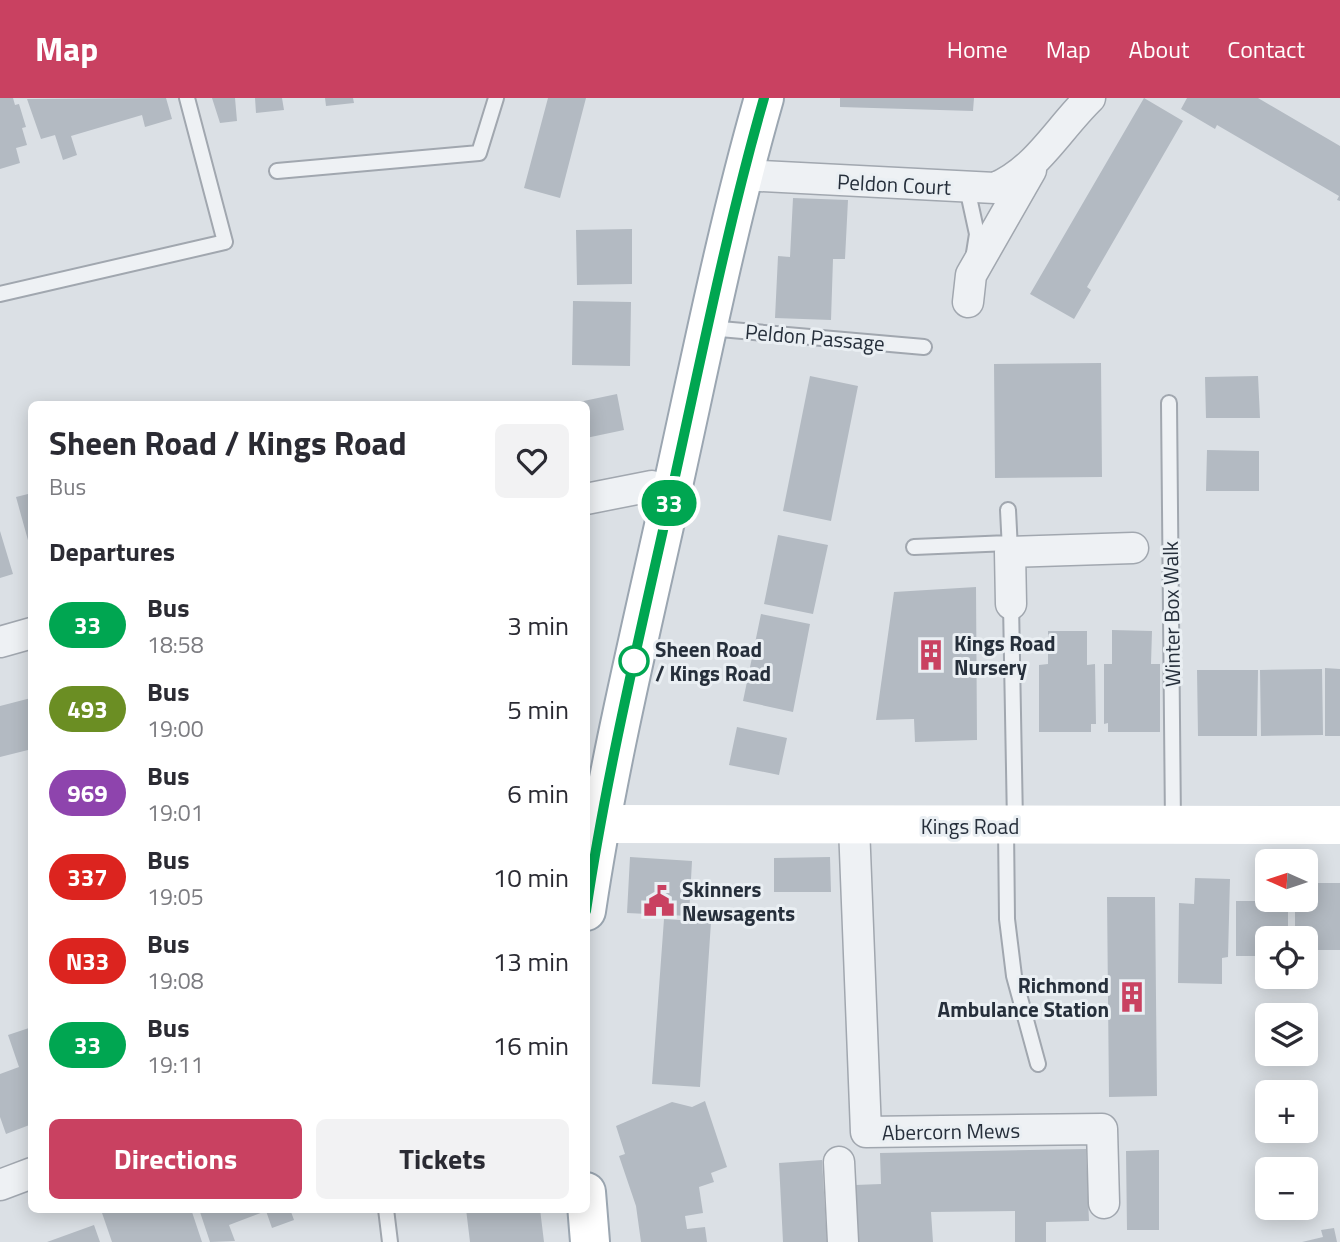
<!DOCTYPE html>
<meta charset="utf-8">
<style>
:root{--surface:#fff;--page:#f2f2f3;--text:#2b2b33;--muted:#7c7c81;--accent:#c94161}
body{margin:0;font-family:"Titillium Web",sans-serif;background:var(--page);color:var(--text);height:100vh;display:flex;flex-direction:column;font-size:26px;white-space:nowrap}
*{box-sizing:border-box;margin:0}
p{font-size:23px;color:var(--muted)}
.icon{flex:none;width:38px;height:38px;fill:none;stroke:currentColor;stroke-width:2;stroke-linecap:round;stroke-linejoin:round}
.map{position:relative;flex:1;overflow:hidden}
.side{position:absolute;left:28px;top:303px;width:562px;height:812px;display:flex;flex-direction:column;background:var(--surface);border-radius:10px;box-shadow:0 4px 18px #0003}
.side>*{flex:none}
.badge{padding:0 14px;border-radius:23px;font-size:24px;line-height:46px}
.needle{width:46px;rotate:273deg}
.tools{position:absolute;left:1255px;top:751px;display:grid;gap:14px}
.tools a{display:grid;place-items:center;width:63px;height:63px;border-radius:10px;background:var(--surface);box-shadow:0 4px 18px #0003;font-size:35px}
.map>.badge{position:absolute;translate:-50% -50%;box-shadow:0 0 0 4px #fff}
h2{padding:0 21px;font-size:26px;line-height:63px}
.round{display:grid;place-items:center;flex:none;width:74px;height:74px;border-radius:10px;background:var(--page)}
.overview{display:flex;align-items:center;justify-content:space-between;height:119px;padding:0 21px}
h1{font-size:33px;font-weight:700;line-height:52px}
.button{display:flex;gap:14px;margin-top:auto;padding:14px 21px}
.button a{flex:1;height:80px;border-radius:10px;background:var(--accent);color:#fff;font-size:28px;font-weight:700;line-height:80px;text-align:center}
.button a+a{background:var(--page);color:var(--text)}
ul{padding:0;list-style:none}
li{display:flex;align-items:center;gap:21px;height:84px;padding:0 21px}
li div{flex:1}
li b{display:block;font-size:26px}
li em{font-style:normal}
li .badge{min-width:77px;font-weight:700;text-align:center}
header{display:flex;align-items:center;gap:42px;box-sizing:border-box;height:98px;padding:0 35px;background:var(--accent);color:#fff}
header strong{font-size:33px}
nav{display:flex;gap:38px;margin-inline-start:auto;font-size:24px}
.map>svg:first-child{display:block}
.building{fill:#b3bac2}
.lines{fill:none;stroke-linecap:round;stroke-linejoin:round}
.lane-casing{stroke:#a1a7af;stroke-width:18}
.street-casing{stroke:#a1a7af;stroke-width:33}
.primary-casing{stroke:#9ba6b1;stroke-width:42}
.lane{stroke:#eef1f4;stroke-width:14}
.street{stroke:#eef1f4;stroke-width:30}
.secondary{stroke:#fff;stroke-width:38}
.primary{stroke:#fff;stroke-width:38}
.line-casing{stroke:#fff;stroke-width:16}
.line{stroke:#00a651;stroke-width:10}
.stop-dot{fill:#fff;stroke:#00a651;stroke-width:3.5}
.labels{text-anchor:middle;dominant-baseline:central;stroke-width:6;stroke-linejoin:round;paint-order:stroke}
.street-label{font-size:21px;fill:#262f3b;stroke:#eaeff3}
.poi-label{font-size:21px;font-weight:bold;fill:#262f3b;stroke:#eaeff3;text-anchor:start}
.stop-label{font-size:21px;font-weight:bold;fill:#262f3b;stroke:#eaeff3;text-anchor:start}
</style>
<header>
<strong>Map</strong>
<nav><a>Home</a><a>Map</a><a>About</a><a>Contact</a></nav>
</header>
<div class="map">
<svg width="1340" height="1144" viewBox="0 0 1340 1144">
<rect width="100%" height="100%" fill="#dbe0e5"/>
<path class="building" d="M 0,0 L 13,0 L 15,7 L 19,6 L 26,29 L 22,30 L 27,47 L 16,50 L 20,65 L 0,71 Z
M 166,0 L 172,21 L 145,29 L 142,17 L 71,38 L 77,57 L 63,62 L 55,37 L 41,41 L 27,1 Z
M 212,0 L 235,0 L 237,23 L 220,25 Z
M 255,0 L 282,0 L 284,12 L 256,15 Z
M 325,0 L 353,0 L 354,5 L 326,8 Z
M 548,0 L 586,0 L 560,100 L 524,90 Z
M 840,0 L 974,0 L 973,13 L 840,9 Z
M 1144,0 L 1183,23 L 1087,189 L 1091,192 L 1074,221 L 1030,196 Z
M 1187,0 L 1258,0 L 1340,48 L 1340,103 L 1337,102 L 1339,98 L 1217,27 L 1215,31 L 1181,11 Z
M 793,100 L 848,102 L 845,161 L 833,161 L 831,222 L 775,220 L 778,158 L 790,159 Z
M 632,131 L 632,186 L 577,187 L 576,132 Z
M 573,203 L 631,204 L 630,268 L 572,267 Z
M 1101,265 L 1102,379 L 995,380 L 994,266 Z
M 810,278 L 858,288 L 831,423 L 783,413 Z
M 1258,278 L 1260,320 L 1206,320 L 1205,279 Z
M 617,296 L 624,332 L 586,340 L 586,306 L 574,305 Z
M 1207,352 L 1259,353 L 1259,393 L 1206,393 Z
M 32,395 L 32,453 L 31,453 L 16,399 Z
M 0,433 L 13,476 L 0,480 Z
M 778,437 L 828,447 L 813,516 L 764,506 Z
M 976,489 L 977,642 L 915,644 L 914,621 L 876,622 L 894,494 Z
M 761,516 L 810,526 L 793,614 L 743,603 Z
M 1112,532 L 1152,533 L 1151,566 L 1160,566 L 1160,634 L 1108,634 L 1108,625 L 1104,626 L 1104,566 L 1112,566 Z
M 1048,533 L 1087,533 L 1087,567 L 1095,566 L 1096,626 L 1091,626 L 1091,634 L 1039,634 L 1039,567 L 1048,566 Z
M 1325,570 L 1340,571 L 1340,638 L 1325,638 Z
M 1322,571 L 1323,637 L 1261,638 L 1260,572 Z
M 1197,572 L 1258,572 L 1257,638 L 1198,638 Z
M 31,600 L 32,651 L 0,659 L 0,608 Z
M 737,629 L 787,640 L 779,677 L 729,667 Z
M 630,759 L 692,763 L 689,818 L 627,815 Z
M 830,759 L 831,794 L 774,794 L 774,760 Z
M 1195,780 L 1230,781 L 1228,859 L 1222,860 L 1222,886 L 1178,885 L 1179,805 L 1194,806 Z
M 1256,782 L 1267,782 L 1267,802 L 1288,802 L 1288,840 L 1267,840 L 1267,878 L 1287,878 L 1287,881 L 1260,881 L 1260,858 L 1236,858 L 1236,803 L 1256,803 Z
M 1306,785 L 1340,785 L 1340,852 L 1306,852 L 1306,840 L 1295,840 L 1295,802 L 1306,802 Z
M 1107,799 L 1155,799 L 1157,998 L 1109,999 Z
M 664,821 L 711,824 L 700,989 L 652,986 Z
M 32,929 L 32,1026 L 6,1036 L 0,1019 L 0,976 L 19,969 L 8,937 Z
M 705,1003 L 727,1069 L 711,1075 L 714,1084 L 699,1089 L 703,1115 L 685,1118 L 687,1131 L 705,1129 L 707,1144 L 641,1144 L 636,1108 L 619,1058 L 625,1056 L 616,1028 L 672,1004 L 692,1009 Z
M 1086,1051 L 1089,1123 L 1046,1124 L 1046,1144 L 1015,1144 L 1015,1113 L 931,1114 L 933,1144 L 858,1144 L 855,1087 L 881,1086 L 880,1055 Z
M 1159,1052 L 1159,1132 L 1127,1132 L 1126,1053 Z
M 822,1062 L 827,1144 L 783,1144 L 779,1065 Z
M 103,1111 L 191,1111 L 202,1144 L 112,1144 L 101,1112 Z
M 199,1111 L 290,1111 L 294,1122 L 272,1130 L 266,1113 L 229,1127 L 235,1143 L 210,1144 Z
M 466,1111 L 540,1111 L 544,1144 L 470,1144 Z
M 94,1127 L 100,1144 L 47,1144 Z
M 1334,1130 L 1337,1144 L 1302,1144 L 1323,1139 L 1321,1132 Z"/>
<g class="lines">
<defs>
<path id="lane" d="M 277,73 L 479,55 L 496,0
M 967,90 L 977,136 L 974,155
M 0,196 L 225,144 L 187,0
M 709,230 L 924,249
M 1169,305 L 1173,727
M 1008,412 L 1010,452
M 914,449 L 1009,445
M 1011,506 L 1015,725
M 1006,730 L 1007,821 L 1014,878 L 1038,966
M 386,1111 L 390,1144"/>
<path id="street" d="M 742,77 L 995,90 C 1037,72 1058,31 1090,0
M 968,204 L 971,177 L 1031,72
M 586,401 L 652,388 L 672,394
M 1011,506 L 1010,454 L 1133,450
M 0,544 L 32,535
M 854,728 L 866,1034 L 1102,1031 L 1104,1105
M 839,1064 L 843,1144
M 0,1087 L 32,1075"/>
<path id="primary" d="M 586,813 C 607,671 641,532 672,392 C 701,261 727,129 764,0
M 586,1094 L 590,1144"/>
</defs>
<use href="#lane" class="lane-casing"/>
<use href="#street" class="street-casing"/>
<use href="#primary" class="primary-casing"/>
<use href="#lane" class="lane"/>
<use href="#street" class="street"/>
<path class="secondary" d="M 599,726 L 1340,727"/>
<use href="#primary" class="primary"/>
</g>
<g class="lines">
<defs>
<path id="line" d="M 586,813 C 607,672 641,532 672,392 C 701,261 727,129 764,0"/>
</defs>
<use href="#line" class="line-casing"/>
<use href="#line" class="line"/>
</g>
<defs>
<symbol id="building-bare" viewBox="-9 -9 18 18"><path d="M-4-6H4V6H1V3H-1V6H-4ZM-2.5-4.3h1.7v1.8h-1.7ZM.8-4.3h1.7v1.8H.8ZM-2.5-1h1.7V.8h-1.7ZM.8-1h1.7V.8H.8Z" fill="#c94161" stroke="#eaeff3" stroke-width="2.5" paint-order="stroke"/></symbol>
<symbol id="civic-bare" viewBox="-9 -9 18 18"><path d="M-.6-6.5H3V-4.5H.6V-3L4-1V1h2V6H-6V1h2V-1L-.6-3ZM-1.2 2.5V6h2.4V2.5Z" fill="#c94161" stroke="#eaeff3" stroke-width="2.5" paint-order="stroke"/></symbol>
</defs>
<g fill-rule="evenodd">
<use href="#building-bare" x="909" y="535" width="44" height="44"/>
<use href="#civic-bare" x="637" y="781" width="44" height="44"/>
<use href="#building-bare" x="1110" y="877" width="44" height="44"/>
</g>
<circle class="stop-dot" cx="634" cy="563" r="14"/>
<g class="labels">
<g class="street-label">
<text transform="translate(894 86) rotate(3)">Peldon Court</text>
<text transform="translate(815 239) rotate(5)">Peldon Passage</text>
<text transform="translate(1171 516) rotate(-91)">Winter Box Walk</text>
<text x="970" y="728">Kings Road</text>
<text transform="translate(951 1033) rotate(-1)">Abercorn Mews</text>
</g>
<g class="poi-label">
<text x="954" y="545">Kings Road<tspan x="954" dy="24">Nursery</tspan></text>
<text x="682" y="791">Skinners<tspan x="682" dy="24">Newsagents</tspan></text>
<text x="1109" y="887" text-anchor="end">Richmond<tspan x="1109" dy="24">Ambulance Station</tspan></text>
</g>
<g class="stop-label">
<text x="655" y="551">Sheen Road<tspan x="655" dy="24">/ Kings Road</tspan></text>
</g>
</g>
</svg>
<div class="tools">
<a><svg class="needle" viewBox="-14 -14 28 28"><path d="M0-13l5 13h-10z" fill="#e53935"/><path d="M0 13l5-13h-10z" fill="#7c7c81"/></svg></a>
<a><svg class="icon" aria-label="locate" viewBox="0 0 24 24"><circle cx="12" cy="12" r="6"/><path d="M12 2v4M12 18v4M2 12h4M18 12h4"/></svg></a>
<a><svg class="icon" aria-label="layers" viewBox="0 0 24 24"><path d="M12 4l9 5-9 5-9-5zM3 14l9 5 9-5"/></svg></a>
<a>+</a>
<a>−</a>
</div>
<b class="badge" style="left:669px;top:405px;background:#00a651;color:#fff">33</b>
<section class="side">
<div class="overview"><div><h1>Sheen Road / Kings Road</h1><p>Bus</p></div><a class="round"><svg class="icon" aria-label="heart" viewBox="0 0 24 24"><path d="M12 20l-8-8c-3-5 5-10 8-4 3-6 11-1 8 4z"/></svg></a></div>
<h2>Departures</h2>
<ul>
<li><span class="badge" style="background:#00a651;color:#fff">33</span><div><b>Bus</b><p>18:58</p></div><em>3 min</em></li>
<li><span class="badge" style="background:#6b8e23;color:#fff">493</span><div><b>Bus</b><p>19:00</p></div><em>5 min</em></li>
<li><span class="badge" style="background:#8e44ad;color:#fff">969</span><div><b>Bus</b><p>19:01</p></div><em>6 min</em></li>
<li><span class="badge" style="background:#dc241f;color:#fff">337</span><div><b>Bus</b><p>19:05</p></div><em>10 min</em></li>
<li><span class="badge" style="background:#dc241f;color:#fff">N33</span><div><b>Bus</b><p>19:08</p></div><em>13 min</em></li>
<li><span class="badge" style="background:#00a651;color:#fff">33</span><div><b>Bus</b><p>19:11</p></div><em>16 min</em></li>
</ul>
<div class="button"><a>Directions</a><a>Tickets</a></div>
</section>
</div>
